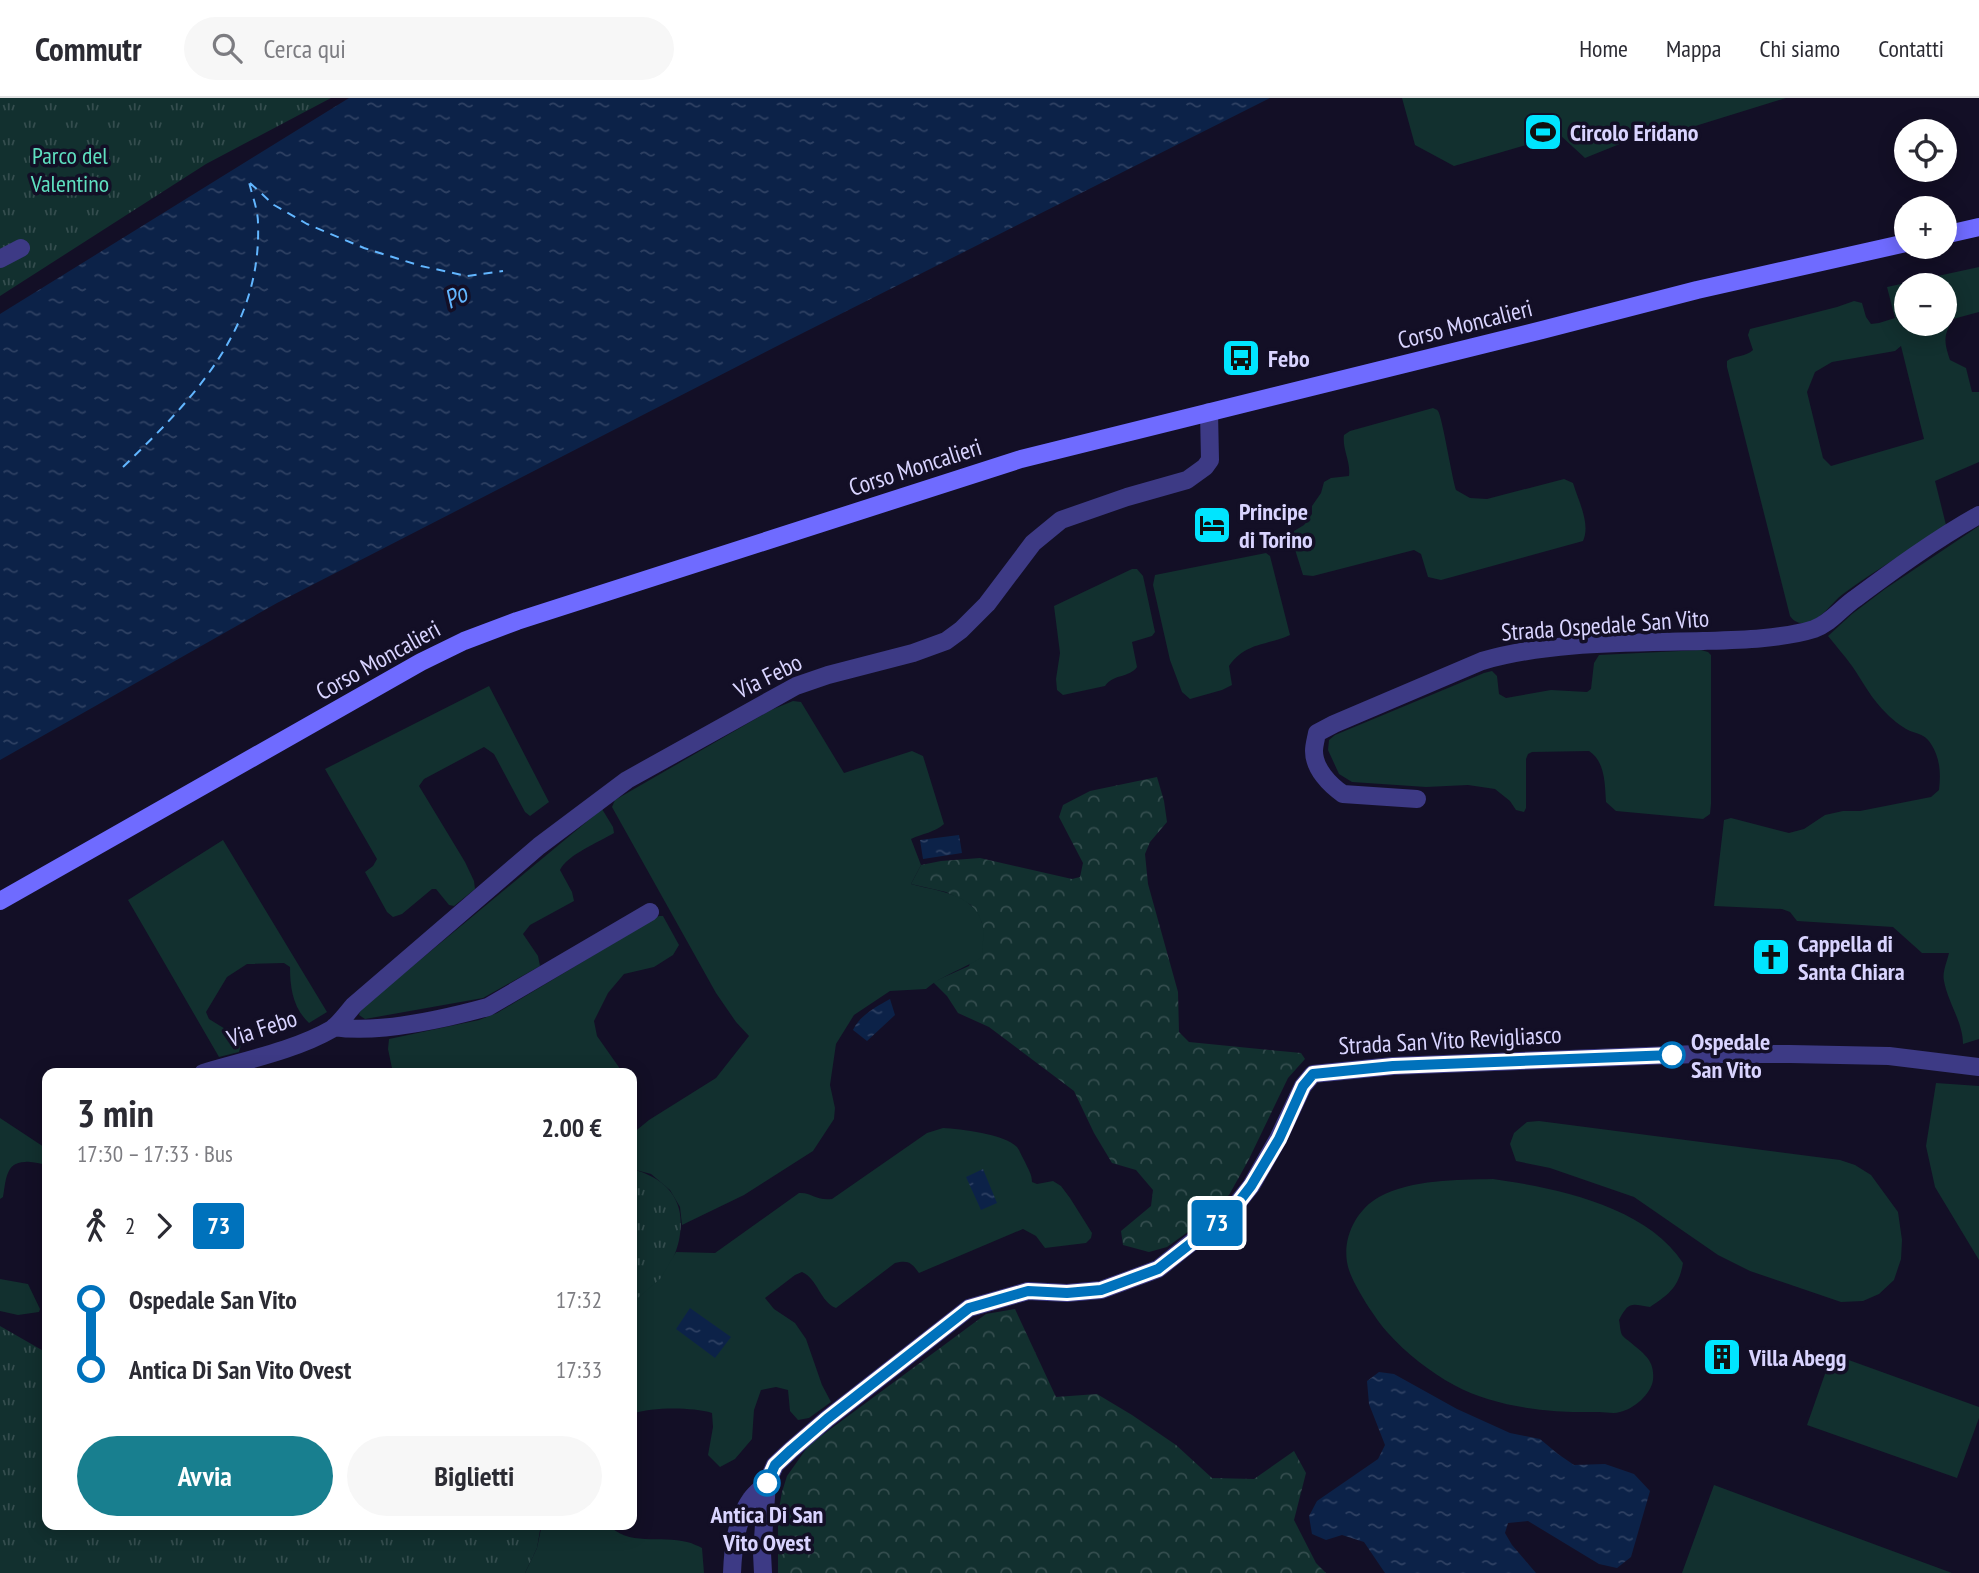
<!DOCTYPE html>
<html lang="it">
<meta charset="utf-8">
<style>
:root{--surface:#fff;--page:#f7f7f7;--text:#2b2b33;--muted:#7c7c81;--line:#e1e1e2;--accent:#187f8f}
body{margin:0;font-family:"PT Sans Narrow",sans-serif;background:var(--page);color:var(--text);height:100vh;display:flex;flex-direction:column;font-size:26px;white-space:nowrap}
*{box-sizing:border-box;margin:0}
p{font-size:23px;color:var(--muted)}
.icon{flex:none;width:38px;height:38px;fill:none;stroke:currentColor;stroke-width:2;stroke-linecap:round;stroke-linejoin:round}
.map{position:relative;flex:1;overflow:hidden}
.panel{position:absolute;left:42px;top:970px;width:595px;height:462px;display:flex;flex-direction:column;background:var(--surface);border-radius:14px;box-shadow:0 4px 18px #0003}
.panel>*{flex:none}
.badge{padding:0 14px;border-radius:5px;font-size:24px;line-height:46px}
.fabs{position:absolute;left:1894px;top:21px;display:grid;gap:14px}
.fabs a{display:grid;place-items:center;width:63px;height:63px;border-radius:50%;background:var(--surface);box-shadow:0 4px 18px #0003;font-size:35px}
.map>.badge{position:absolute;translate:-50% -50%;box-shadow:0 0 0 4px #fff}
.legs{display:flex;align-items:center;gap:10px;height:77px;padding:0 35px;font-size:23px}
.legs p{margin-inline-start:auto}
.head{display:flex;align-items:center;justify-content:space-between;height:119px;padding:0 35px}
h1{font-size:38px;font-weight:800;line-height:52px}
.cta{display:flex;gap:14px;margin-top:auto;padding:14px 35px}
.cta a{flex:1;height:80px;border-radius:42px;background:var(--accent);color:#fff;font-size:28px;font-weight:800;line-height:80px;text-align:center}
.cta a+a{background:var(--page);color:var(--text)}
ul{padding:0 35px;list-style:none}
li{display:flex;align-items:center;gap:24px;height:70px;font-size:26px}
li i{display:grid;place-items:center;width:10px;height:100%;margin:0 9px;background:currentColor}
li i::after{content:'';width:18px;height:18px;margin:-9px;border:5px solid;border-radius:50%;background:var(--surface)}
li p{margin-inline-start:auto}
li:first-child i{background:linear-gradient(#0000 50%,currentColor 0)}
li:last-child i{background:linear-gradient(currentColor 50%,#0000 0)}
header{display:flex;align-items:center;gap:42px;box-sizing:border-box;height:98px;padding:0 35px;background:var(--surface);border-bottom:2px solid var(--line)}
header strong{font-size:33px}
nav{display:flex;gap:38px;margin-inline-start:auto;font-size:24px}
.search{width:490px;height:63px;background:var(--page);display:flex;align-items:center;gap:18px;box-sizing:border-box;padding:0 24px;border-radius:38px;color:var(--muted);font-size:26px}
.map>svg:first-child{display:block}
.forest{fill:url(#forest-crowns)}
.park{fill:url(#park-tufts)}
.garden{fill:#12302f;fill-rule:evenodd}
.water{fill:url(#water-ripples)}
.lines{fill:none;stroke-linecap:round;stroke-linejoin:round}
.ferry{stroke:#62b6ff;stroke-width:2;stroke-dasharray:9 7;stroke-linecap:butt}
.minor{stroke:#3d3a85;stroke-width:18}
.secondary{stroke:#6f6bff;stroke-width:18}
.line-1-casing{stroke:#fff;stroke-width:16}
.line-1{stroke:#0072bc;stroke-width:10}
.stop-1-dot{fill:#fff;stroke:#0072bc;stroke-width:3.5}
.labels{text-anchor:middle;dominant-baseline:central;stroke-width:7;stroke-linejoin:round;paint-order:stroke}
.poi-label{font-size:24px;font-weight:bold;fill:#d9d4ff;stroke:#130f26;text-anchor:start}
.park-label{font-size:24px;fill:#5fe0c0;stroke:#130f26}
.street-label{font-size:24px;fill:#d9d4ff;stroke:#130f26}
.stop-label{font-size:24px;font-weight:bold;fill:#d9d4ff;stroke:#130f26;text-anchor:start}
.water-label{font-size:26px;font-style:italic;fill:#62b6ff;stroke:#130f26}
</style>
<header>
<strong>Commutr</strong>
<div class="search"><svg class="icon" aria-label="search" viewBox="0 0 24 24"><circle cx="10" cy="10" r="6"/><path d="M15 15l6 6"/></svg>Cerca qui</div>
<nav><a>Home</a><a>Mappa</a><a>Chi siamo</a><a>Contatti</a></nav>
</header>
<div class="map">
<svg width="1979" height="1475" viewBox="0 0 1979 1475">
<defs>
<pattern id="forest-crowns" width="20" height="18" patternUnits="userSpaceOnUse" patternTransform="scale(1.75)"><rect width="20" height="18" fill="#12302f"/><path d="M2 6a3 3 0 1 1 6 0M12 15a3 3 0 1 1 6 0" fill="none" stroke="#344d4e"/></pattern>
<pattern id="park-tufts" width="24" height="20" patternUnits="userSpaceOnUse" patternTransform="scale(1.75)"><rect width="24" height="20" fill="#12302f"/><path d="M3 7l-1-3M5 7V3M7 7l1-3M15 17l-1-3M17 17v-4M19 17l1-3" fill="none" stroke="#344d4e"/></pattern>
<pattern id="water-ripples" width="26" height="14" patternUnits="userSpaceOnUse" patternTransform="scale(1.75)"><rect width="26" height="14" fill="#0c2248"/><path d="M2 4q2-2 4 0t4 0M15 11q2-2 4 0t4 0" fill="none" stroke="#2f4163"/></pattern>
</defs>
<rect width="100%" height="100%" fill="#130f26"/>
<path class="forest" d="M 1157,679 L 1164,703 L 1167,724 L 1150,744 L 1145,756 L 1148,786 L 1178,894 L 1179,934 L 1189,944 L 1301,955 L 1305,961 L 1288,980 L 1248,1063 L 1229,1097 L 1212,1108 L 1189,1133 L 1167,1149 L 1149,1154 L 1123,1147 L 1121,1133 L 1151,1108 L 1153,1092 L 1136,1072 L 1112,1065 L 1094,1035 L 1074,993 L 989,929 L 958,915 L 947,898 L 933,884 L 969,868 L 982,825 L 971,807 L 946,794 L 911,786 L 921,767 L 941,763 L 980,760 L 1072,781 L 1080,779 L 1083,765 L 1059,719 L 1063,707 L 1090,693 Z
M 1015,1211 L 1056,1299 L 1097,1296 L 1132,1317 L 1176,1347 L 1212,1380 L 1254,1381 L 1294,1353 L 1306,1375 L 1294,1422 L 1316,1465 L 1326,1475 L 778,1475 L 778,1416 L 782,1394 L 787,1378 L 809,1347 L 986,1216 Z"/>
<path class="park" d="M 0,0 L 331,0 L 206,66 L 0,198 Z
M 632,1071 C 668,1081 687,1103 679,1142 C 676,1155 670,1171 661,1181 C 653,1190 641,1198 632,1205 Z
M 0,1228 L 47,1255 L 47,1426 L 541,1426 L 537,1450 L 525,1475 L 0,1475 Z"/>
<path class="garden" d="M 1402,0 L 1786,0 L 1676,34 L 1647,35 L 1585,60 L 1560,37 L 1454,68 L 1415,47 Z
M 1979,169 L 1979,214 L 1953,221 C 1943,238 1944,244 1950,262 L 1966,270 L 1972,294 L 1979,294 L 1979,364 L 1935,383 L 1946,427 L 1940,432 C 1908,453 1874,473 1843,496 C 1831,505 1824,519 1809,524 C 1801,527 1794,524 1790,518 L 1727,269 L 1727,263 C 1735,257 1746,259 1753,252 L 1748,237 L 1750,231 L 1837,209 L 1854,203 L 1862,205 L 1866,219 L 1871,226 L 1879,225 L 1895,220 L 1887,189 ZM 1906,187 L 1944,187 L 1944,226 L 1906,226 ZM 1901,248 L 1924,341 L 1831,368 L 1823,360 L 1807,294 L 1815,274 L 1832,264 L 1895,253 Z
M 1433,310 C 1434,311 1437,311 1438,313 C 1442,318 1452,380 1456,392 L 1470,400 L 1487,401 L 1564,381 L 1573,385 C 1578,402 1591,426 1583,443 L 1441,482 L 1428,479 L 1421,456 L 1414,452 L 1313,478 L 1303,477 L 1292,442 L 1294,433 L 1304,427 L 1312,416 L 1312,408 L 1321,395 L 1324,384 L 1331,380 L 1349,378 C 1351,364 1342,351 1344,337 L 1350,333 Z
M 1979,428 L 1979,941 L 1963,946 C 1963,924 1948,905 1944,883 C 1942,874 1947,864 1949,855 L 1922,855 L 1893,829 L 1797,823 L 1790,814 L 1782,811 L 1714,808 L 1724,722 L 1731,720 L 1789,735 L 1804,731 L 1825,717 L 1843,713 L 1860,713 L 1931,699 L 1939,692 C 1941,675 1940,660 1931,646 C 1926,638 1922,637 1913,634 C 1904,631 1894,623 1887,616 C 1872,602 1863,584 1852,568 C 1844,557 1836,548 1828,538 L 1852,516 L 1885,491 Z
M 1266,455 L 1270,458 L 1290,537 C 1266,548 1246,544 1229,568 L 1232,587 L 1222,592 L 1190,601 L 1182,594 L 1170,562 L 1153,487 L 1155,477 Z
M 1132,471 L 1137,471 L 1143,478 L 1155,534 L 1152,538 L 1132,544 L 1137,569 C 1129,580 1113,576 1105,588 L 1063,597 L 1057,592 L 1056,581 L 1060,555 L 1054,508 Z
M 1701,552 L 1708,554 L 1711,557 L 1711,706 L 1710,716 L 1703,721 L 1616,713 L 1606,704 C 1605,686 1605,663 1589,653 L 1532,654 L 1528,656 L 1526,661 L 1526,710 L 1524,714 L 1516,712 L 1510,703 L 1495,691 L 1468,687 L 1426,689 L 1352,684 L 1339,676 L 1328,652 L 1329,642 L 1335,637 L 1484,575 L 1492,573 L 1497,578 L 1499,596 L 1506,600 L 1551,592 L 1587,594 L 1591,591 L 1594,565 L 1599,557 Z
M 489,588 L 549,704 L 530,718 L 525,714 L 494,656 L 484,649 L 424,681 L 419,688 L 465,764 L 474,783 L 475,791 L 454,808 L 449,807 L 436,791 L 432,791 L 402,816 L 393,819 L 387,814 L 365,774 L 373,768 L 377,761 L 325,671 Z
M 793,603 L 801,604 L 844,675 L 912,653 L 923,658 L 944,726 C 934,735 923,735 911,741 L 921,767 L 911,786 C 935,793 974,795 982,825 C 985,834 982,849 982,859 C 964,871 942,877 926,891 L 890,893 L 854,917 L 836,946 L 830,987 L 835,1010 L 834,1021 L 813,1053 L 744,1097 L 682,1127 L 680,1109 L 670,1092 L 651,1076 L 632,1071 L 632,1036 L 649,1022 L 716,980 L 749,938 L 736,924 L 716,895 L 612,709 L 615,702 L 771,612 Z
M 602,711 L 613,729 L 614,735 C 599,744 567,757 560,772 L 572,794 L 574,803 L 530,827 L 523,836 L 538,858 L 540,868 L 483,900 L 365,921 L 359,917 L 361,911 Z
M 223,742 L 327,914 L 309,925 C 293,910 290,890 290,869 L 284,865 L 247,866 L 227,879 L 206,914 L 209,921 L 235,937 L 241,947 L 239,954 L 219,959 L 128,802 Z
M 659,818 L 663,818 L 679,847 L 673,857 L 654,869 L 624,876 L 608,895 L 594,923 L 597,938 L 623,975 L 393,975 L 388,951 L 389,941 L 479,922 L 497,915 Z
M 1936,985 L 1979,988 L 1979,1162 L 1935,1089 L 1926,1048 Z
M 0,1020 L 47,1051 L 47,1067 C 40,1066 32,1063 25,1064 C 5,1064 6,1084 3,1099 L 0,1101 Z
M 1539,1023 L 1840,1062 L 1855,1067 L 1871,1077 L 1898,1114 L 1902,1142 L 1901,1161 L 1894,1182 L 1879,1196 L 1863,1203 L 1841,1204 L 1750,1173 L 1718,1157 L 1634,1099 L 1550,1070 L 1516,1063 L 1510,1046 L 1514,1035 L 1527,1024 Z
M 943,1030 C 960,1031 1005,1036 1017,1049 C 1020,1053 1022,1059 1025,1064 C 1028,1071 1032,1076 1032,1084 L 1037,1086 L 1053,1083 L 1061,1088 L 1070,1100 L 1092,1135 L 1091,1140 L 1086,1145 L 1045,1150 L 1036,1138 L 1023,1131 L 919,1175 C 911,1164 908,1162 895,1165 L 836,1210 C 820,1204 818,1181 802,1174 L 795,1177 L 765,1200 L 774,1211 L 795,1225 L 806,1241 L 822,1287 L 831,1304 L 809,1320 L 798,1322 L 790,1313 L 788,1292 L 776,1289 L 761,1292 L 754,1312 L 752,1341 L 735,1361 L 720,1369 L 708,1357 L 713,1329 L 712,1315 C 691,1309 653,1309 632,1316 L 632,1205 L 661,1180 L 676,1154 L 715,1155 L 799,1095 C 812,1094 815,1103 832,1101 L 927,1035 Z
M 1493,1081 C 1556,1090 1646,1108 1683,1165 C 1679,1188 1670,1196 1650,1209 C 1631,1206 1629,1203 1619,1222 C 1620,1226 1620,1233 1622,1237 C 1624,1240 1628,1242 1630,1244 C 1644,1256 1655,1262 1653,1282 C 1651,1296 1634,1311 1620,1314 C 1614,1316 1606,1314 1599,1314 C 1552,1315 1496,1310 1454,1287 C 1430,1274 1407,1256 1388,1235 C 1376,1222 1354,1188 1349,1172 C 1340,1145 1354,1113 1379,1099 C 1413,1081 1456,1082 1493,1081 Z
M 0,1181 L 28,1186 L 40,1211 L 39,1214 L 18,1217 L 0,1213 Z
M 1832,1256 L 1979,1309 L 1979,1320 L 1957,1380 L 1807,1327 Z
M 1714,1387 L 1952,1475 L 1682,1475 Z
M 542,1426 L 608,1426 C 627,1449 661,1437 687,1444 C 692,1445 698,1448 702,1450 L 704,1475 L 525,1475 L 537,1450 Z"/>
<path class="water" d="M 349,0 L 1270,0 L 785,244 L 277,505 L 0,662 L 0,216 Z
M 959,737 L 962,755 L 923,761 L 920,742 Z
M 890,901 L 895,917 L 867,943 L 853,932 C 860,917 876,909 890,901 Z
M 983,1071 L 997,1105 L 981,1112 L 966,1079 Z
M 690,1210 L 731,1239 L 715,1260 L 676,1231 Z
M 1379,1274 L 1394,1276 L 1457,1311 L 1510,1335 L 1540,1341 L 1558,1356 L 1574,1367 L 1605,1366 L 1634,1376 L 1650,1393 L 1631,1459 L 1617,1470 L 1599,1466 L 1528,1423 L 1508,1425 L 1505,1435 L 1512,1447 L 1536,1475 L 1385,1475 L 1364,1444 L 1342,1437 L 1326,1442 L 1312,1436 L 1309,1418 L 1317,1403 L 1378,1361 L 1385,1347 L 1369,1306 L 1367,1283 Z"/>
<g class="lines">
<path class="ferry" d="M 250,85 L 274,107 L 307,126 L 364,150 L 421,168 L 467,178 L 503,173
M 123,369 C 193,301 262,231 258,125 C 258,112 252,97 249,84"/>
<path class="minor" d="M 0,161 L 21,150
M 1417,701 L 1343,696 C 1330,687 1314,671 1314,653 C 1314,647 1316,641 1317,635 L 1334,626 L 1482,563 C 1550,543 1632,545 1703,543 C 1736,542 1783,541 1814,531 C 1831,525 1841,510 1856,500 C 1895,471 1936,441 1979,417
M 334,929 C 379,936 444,921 488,909 L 650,814
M 203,975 C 243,963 296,952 332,931 C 340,925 347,915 354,907 L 539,748 L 627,682 L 796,588 L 828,577 L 913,555 L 946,543 L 961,532 L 987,506 L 1033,445 L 1061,422 L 1127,399 L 1187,382 L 1205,369 L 1210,362 L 1209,314
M 732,1475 C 733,1450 736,1422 751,1401 C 755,1395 762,1390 767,1385
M 763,1475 L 762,1455 L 767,1385 L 775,1367 L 791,1352 L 827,1321 L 969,1210 L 1028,1193 L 1067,1195 L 1101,1192 L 1158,1171 L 1231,1113 L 1251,1088 L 1278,1041 L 1303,988 L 1313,976 L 1393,968 L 1697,956 L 1790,956 L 1889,958 L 1979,969"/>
<path class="secondary" d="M 1944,137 L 1979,129
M 0,803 L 421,564 L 464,543 L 517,523 L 1021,361 L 1542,232 L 1697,192 L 1906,145"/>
</g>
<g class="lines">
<defs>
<path id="line-1" d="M 767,1385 L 775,1367 L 791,1352 L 827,1321 L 969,1210 L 1028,1193 L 1067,1195 L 1101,1192 L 1158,1171 L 1231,1114 L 1251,1088 L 1279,1041 L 1303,988 L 1313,976 L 1393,968 L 1672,957"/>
</defs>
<use href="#line-1" class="line-1-casing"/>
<use href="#line-1" class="line-1"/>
</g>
<defs>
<symbol id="stadium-square" viewBox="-11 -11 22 22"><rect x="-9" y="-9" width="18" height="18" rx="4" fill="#00e5ff" stroke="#130f26"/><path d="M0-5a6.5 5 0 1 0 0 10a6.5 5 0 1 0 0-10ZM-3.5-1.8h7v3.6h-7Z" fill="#111"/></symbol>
<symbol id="bus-square" viewBox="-11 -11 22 22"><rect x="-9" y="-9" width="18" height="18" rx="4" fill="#00e5ff" stroke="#130f26"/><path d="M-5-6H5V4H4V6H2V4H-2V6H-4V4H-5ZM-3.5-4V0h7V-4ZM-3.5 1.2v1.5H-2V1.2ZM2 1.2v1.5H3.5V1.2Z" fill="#111"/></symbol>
<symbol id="hotel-square" viewBox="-11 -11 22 22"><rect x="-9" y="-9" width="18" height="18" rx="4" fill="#00e5ff" stroke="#130f26"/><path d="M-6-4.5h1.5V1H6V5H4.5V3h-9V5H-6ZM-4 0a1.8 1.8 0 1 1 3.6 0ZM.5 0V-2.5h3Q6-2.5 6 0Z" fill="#111"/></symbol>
<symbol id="church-square" viewBox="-11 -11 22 22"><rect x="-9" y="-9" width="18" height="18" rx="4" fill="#00e5ff" stroke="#130f26"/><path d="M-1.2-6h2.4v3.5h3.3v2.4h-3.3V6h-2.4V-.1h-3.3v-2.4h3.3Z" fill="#111"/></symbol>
<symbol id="building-square" viewBox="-11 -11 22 22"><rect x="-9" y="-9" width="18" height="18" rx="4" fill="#00e5ff" stroke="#130f26"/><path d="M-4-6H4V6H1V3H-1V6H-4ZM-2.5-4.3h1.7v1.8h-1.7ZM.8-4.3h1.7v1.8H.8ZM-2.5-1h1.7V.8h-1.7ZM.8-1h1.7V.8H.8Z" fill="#111"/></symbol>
</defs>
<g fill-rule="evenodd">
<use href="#stadium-square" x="1521" y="12" width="44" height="44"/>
<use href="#bus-square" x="1219" y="238" width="44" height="44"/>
<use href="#hotel-square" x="1190" y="405" width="44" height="44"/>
<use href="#church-square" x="1749" y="837" width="44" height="44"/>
<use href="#building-square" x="1700" y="1237" width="44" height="44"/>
</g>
<g class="stop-1-dot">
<circle cx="1672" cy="957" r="12"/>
<circle cx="767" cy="1385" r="12"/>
</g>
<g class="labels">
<g class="poi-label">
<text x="1570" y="34">Circolo Eridano</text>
<text x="1268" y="260">Febo</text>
<text x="1239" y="413">Principe<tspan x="1239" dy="28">di Torino</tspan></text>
<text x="1798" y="845">Cappella di<tspan x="1798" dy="28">Santa Chiara</tspan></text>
<text x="1749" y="1259">Villa Abegg</text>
</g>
<g class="park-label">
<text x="70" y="57">Parco del<tspan x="70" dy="28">Valentino</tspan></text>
</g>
<g class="street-label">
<text transform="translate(1465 226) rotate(-14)">Corso Moncalieri</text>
<text transform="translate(915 369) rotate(-18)">Corso Moncalieri</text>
<text transform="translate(1605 527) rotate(-4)">Strada Ospedale San Vito</text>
<text transform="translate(378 562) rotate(-29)">Corso Moncalieri</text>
<text transform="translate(768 578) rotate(-26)">Via Febo</text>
<text transform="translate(262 930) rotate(-18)">Via Febo</text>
<text transform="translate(1450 942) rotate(-3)">Strada San Vito Revigliasco</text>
</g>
<g class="stop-label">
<text x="1691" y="943">Ospedale<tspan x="1691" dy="28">San Vito</tspan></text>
<text x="767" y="1416" text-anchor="middle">Antica Di San<tspan x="767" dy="28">Vito Ovest</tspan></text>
</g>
<g class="water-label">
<text transform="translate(455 198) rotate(-27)">Po</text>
</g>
</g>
</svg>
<div class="fabs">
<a><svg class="icon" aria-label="locate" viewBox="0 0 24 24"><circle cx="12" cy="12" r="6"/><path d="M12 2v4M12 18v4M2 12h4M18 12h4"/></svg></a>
<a>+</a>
<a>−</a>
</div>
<b class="badge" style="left:1217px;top:1125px;background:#0072bc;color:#fff">73</b>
<section class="panel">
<div class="head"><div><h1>3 min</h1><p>17:30 – 17:33 · Bus</p></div><b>2.00 €</b></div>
<div class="legs"><svg class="icon" aria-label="walk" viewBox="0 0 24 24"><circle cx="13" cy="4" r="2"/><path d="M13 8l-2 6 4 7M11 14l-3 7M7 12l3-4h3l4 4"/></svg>2<svg class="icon" aria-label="forward" viewBox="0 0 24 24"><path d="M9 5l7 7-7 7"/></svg><b class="badge" style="background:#0072bc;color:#fff">73</b></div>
<ul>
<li><i style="color:#0072bc"></i><b>Ospedale San Vito</b><p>17:32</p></li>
<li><i style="color:#0072bc"></i><b>Antica Di San Vito Ovest</b><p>17:33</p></li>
</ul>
<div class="cta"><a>Avvia</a><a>Biglietti</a></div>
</section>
</div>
